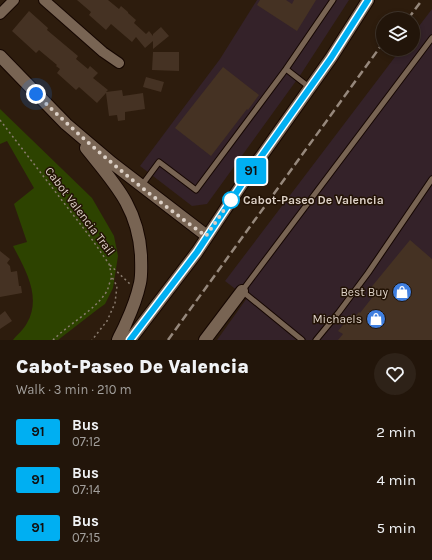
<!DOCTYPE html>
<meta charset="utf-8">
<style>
:root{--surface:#22150a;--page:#2e2218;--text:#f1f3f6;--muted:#a29f9c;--line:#3f342b}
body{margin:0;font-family:Karla,sans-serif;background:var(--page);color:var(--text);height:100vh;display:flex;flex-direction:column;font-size:15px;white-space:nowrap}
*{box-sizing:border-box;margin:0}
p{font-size:13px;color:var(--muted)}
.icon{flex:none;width:22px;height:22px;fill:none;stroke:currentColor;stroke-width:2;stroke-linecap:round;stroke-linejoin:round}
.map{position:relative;height:340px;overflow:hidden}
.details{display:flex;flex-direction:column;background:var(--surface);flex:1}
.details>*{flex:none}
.badge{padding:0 8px;border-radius:3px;font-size:14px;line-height:26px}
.tools{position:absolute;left:376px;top:12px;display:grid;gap:8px}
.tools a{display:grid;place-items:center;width:44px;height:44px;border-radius:50%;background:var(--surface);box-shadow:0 2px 6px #0003,0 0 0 1px var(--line);font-size:20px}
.you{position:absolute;width:20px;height:20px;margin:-10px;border:3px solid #fff;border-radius:50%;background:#1a73e8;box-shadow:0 0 0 6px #1a73e833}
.map>.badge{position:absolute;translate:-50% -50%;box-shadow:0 0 0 2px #fff}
.round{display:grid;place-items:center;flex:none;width:42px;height:42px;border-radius:21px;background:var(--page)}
.summary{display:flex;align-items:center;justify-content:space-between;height:68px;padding:0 16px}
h1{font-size:19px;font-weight:800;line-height:30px}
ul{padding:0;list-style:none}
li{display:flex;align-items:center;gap:12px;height:48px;padding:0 16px}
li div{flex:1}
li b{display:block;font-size:15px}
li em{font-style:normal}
li .badge{min-width:44px;font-weight:700;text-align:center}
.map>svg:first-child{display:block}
.commercial{fill:#342229}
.green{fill:#2d4300}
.building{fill:#453223}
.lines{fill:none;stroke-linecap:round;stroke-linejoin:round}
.lane-casing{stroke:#150600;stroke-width:7}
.street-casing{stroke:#150600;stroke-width:12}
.secondary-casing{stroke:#150600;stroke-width:14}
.path{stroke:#8a7c6f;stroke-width:1.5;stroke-dasharray:2 3;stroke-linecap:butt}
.lane{stroke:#786453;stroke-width:5}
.street{stroke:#786453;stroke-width:10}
.secondary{stroke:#786453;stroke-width:12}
.rail{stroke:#96887c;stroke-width:2.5;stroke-dasharray:8 4;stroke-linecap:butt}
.line-casing{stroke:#fff;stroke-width:9}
.line{stroke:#00aff2;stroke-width:6}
.walk{stroke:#dcd0c6;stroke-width:4;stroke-dasharray:0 7.2}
.stop-dot{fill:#fff;stroke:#00aff2;stroke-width:2}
.labels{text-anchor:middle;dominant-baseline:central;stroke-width:3;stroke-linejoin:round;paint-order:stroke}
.stop-label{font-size:12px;font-weight:bold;fill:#dcd0c6;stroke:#231305;text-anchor:start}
.street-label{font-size:12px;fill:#dcd0c6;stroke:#231305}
.poi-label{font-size:12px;fill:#dcd0c6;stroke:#231305;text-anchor:end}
</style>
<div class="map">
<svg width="432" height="340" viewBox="0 0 432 340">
<rect width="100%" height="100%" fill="#2d1c0d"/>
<path class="commercial" d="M 257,0 L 349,0 L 301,74 L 207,204 L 192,206 L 140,166 L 220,59 Z
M 432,9 L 432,340 L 217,340 L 247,298 L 225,281 L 401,49 L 413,49 L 413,34 Z"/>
<path class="green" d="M 0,109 L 92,198 L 114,236 L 118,256 L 113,288 L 105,304 L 98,309 L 58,340 L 13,340 C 17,335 24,329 27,323 C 42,297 25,269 13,246 L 27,242 L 14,204 L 34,188 L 7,141 L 0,144 Z"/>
<path class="building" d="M 77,0 L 108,0 L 119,9 L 121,6 L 128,12 L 128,13 L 136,20 L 134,23 L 146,34 L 149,31 L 153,36 L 153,34 L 161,27 L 169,36 L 153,49 L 153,41 L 145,48 L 136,37 L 132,42 L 111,24 L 106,30 L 89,15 L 91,12 Z
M 260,0 L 286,0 L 292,4 L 294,0 L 316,0 L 297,31 L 257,5 Z
M 29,11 L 48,28 L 47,30 L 78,56 L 76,59 L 88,69 L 90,66 L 98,73 L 93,78 L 108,90 L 106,92 L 122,90 L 123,96 L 143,93 L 145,109 L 125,112 L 125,120 L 118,121 L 117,115 L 109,116 L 106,93 L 97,103 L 79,87 L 76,90 L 57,73 L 60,69 L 56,66 L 57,65 L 39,50 L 36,53 L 12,31 Z
M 153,52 L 179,52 L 179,71 L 152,70 Z
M 223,67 L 259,95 L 248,110 L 247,109 L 211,156 L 175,128 Z
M 146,77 L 164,82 L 161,92 L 143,87 Z
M 410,240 L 432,259 L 432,340 L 338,340 L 343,334 L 338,331 L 352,314 L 355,317 L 359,312 L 360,313 L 375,294 L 369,290 Z
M 0,251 L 10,259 L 7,263 L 10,266 L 11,272 L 17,271 L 19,286 L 21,286 L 22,293 L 0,297 Z
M 5,311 L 12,321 L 0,329 L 0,315 Z"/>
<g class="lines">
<defs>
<path id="lane" d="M 286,69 L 309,87
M 142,185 L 159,162 L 196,190 L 286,69 L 333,0
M 302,340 L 242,291 L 432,38
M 316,340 L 339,312 L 368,273 L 432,179"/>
<path id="street" d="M 44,0 L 103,52 L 119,63
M 0,14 L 14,0"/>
<path id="secondary" d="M 0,56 L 66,124 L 112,163 L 207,236
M 86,148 C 114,183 138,207 141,255 C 141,264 142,274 140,283 C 137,297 132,310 126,323 C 124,329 120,334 118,340
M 130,340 L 197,252 L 248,175 L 331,58 L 368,0
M 205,340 L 242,291"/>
</defs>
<use href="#lane" class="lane-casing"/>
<use href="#street" class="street-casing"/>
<use href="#secondary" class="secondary-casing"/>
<path class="path" d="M 0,120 L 91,238 L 109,264 L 112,277 L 117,286 L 115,303 L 107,321 L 92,340
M 110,265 L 130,284
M 53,340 C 69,324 92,312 105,294 C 109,289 109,282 112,277"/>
<use href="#lane" class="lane"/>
<use href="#street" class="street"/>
<use href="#secondary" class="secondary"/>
<path class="rail" d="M 408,19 L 422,0
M 168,340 L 383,43"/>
</g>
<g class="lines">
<defs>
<path id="line" d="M 130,340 L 197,252 L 248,175 L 331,58 L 368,0"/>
</defs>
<use href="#line" class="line-casing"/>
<use href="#line" class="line"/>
<path class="walk" d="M 36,94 C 89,146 146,193 206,236 L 231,200"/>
</g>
<defs>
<symbol id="shop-disc" viewBox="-11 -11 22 22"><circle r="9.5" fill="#3f7fe0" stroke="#231305"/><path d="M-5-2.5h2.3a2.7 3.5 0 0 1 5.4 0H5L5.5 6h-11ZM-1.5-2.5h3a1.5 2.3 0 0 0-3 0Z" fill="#fff"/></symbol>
</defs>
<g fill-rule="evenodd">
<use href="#shop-disc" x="391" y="281" width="22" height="22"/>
<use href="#shop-disc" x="365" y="308" width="22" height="22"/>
</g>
<circle class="stop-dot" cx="231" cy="200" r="8"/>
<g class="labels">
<g class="stop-label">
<text x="243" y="200">Cabot-Paseo De Valencia</text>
</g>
<g class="street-label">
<text transform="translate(80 211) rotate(53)">Cabot Valencia Trail</text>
</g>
<g class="poi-label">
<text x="388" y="292">Best Buy</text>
<text x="362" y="319">Michaels</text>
</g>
</g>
</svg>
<div class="tools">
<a><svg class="icon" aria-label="layers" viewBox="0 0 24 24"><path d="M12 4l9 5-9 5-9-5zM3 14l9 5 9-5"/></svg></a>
</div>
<div class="you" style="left:36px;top:94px"></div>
<b class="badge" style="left:251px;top:171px;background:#00aff2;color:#111">91</b>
</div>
<section class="details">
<div class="summary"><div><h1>Cabot-Paseo De Valencia</h1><p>Walk · 3 min · 210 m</p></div><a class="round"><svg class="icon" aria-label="heart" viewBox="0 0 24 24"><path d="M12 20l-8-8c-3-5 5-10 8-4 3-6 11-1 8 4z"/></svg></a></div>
<ul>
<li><span class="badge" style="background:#00aff2;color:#111">91</span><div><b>Bus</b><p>07:12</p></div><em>2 min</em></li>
<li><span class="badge" style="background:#00aff2;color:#111">91</span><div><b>Bus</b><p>07:14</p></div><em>4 min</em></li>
<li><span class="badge" style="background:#00aff2;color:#111">91</span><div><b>Bus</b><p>07:15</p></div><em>5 min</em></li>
</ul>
</section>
